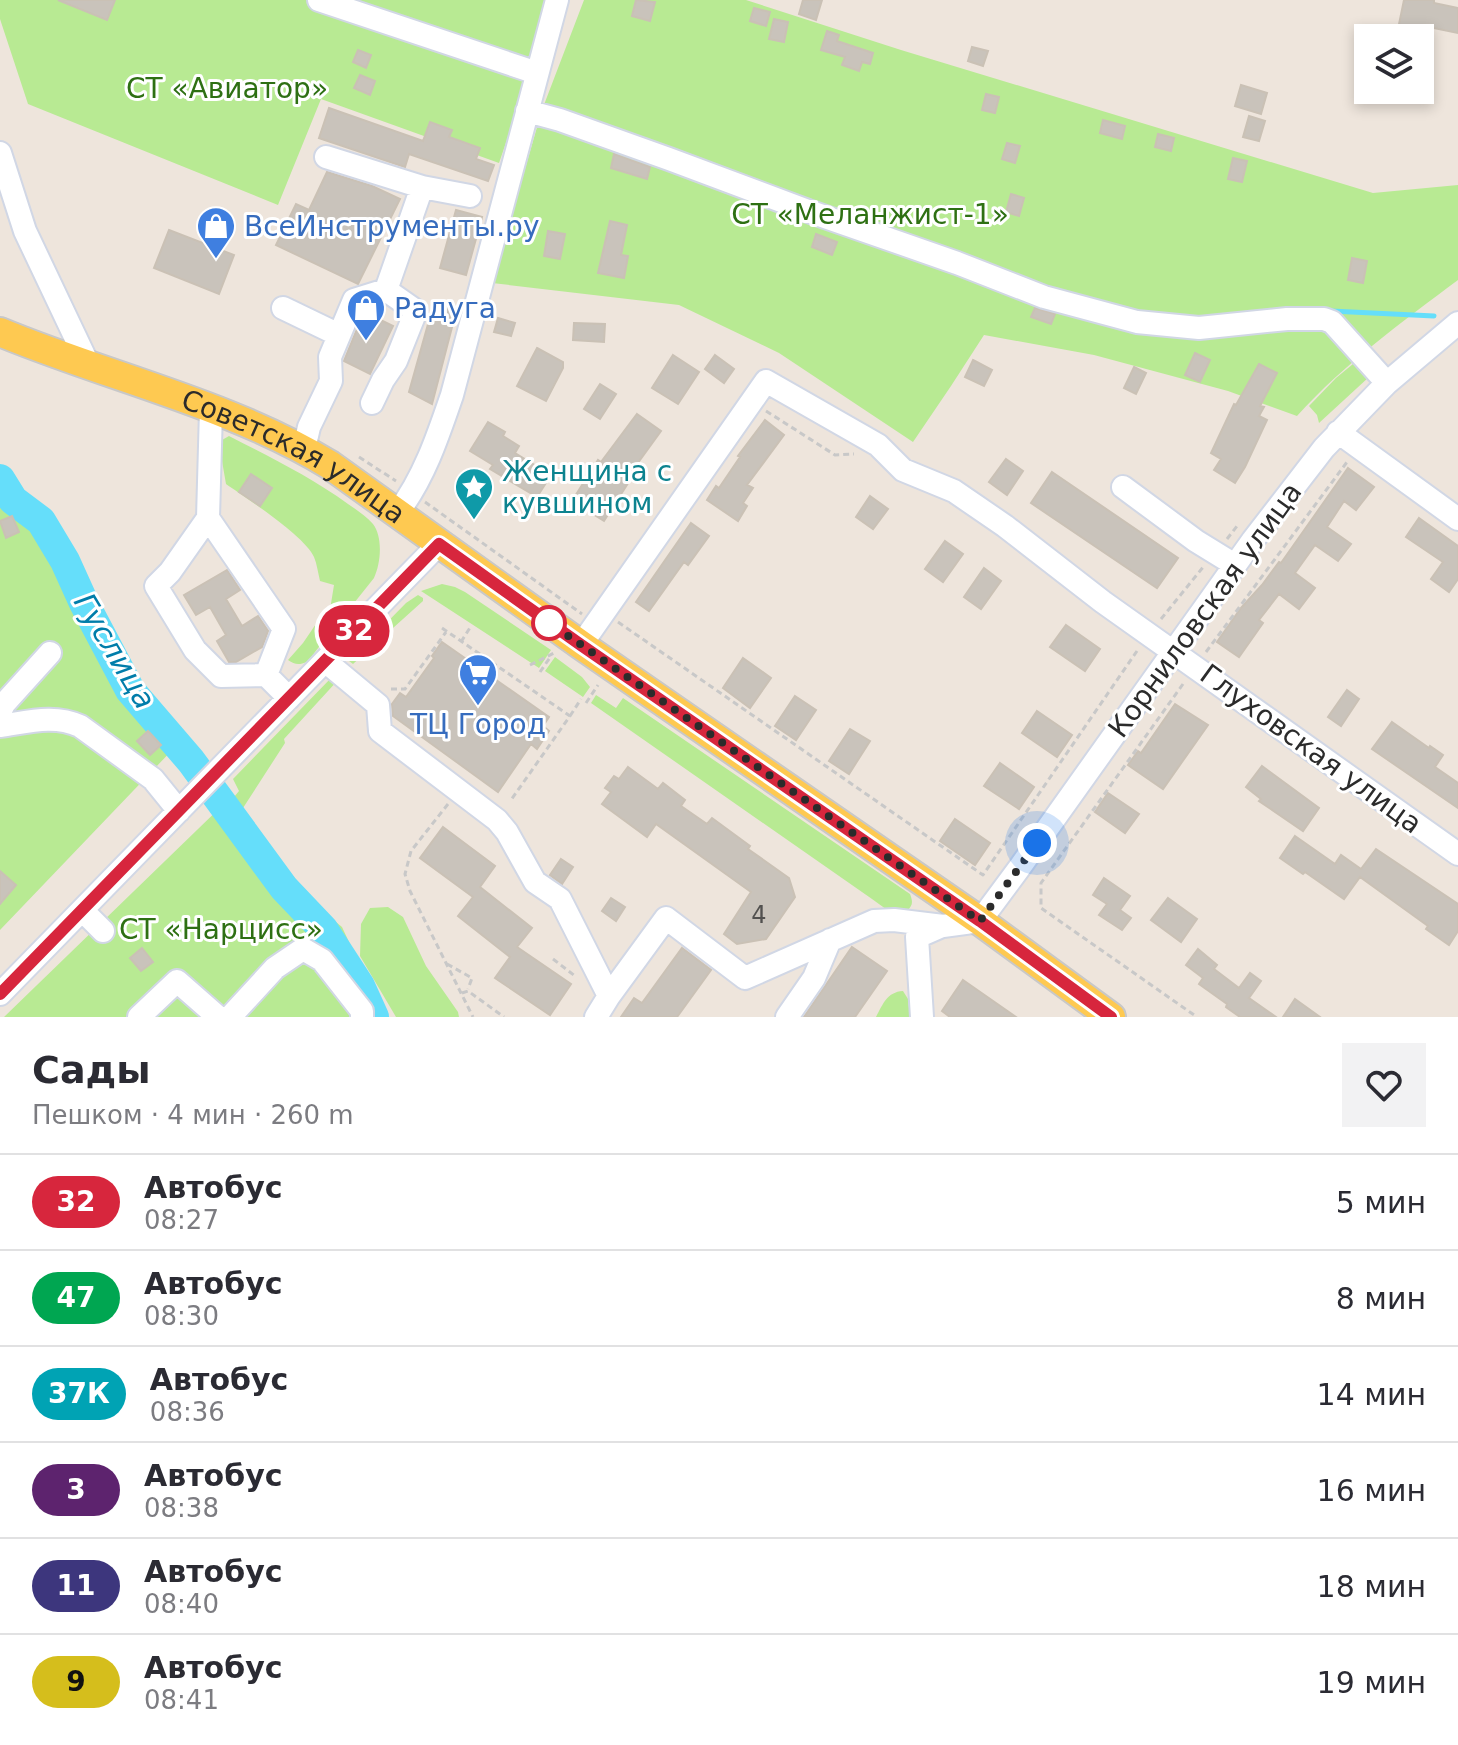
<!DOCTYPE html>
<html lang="ru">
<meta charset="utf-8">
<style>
:root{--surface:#fff;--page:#f2f2f3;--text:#2b2b33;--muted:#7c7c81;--line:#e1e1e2}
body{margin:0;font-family:"DejaVu Sans",sans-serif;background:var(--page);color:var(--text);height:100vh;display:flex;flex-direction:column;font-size:30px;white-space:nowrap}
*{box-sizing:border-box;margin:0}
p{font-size:26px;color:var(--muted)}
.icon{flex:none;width:44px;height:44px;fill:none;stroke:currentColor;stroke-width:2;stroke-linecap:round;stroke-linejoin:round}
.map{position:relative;height:1017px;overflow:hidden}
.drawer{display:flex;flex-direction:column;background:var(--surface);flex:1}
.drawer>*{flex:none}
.badge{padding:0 16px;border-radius:26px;font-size:28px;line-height:52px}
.tools{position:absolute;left:1354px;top:24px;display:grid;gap:16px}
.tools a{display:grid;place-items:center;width:80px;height:80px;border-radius:0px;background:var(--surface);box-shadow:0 4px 12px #0003;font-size:40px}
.you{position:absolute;width:40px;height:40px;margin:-20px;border:6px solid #fff;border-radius:50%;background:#1a73e8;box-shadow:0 0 0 12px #1a73e833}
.map>.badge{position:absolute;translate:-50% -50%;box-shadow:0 0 0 4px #fff}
.round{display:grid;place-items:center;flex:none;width:84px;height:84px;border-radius:0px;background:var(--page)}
.overview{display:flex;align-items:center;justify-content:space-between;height:136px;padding:0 32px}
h1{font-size:38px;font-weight:800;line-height:60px}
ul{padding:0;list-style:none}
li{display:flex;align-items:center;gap:24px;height:96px;padding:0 32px;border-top:2px solid var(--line)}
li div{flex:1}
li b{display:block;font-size:30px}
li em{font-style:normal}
li .badge{min-width:88px;font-weight:700;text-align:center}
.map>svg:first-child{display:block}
.green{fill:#b8ea93}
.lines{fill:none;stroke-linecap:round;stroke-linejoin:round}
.stream{stroke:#65defa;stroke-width:5}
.river{stroke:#65defa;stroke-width:30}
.building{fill:#c9c3bb;stroke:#cac1b5;stroke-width:2}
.minor-casing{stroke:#d1d7e5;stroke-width:26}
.major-casing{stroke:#c8c8c8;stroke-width:32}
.path{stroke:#c8c8c8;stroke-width:3;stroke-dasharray:6 4;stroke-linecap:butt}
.minor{stroke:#fff;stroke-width:22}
.major{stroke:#fec951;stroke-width:28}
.line-casing{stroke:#fff;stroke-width:18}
.line{stroke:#d7263d;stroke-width:12}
.walk{stroke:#2b2b2b;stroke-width:8;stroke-dasharray:0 14.4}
.stop-dot{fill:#fff;stroke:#d7263d;stroke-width:4}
.labels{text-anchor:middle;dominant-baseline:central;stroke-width:6;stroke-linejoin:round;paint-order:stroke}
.number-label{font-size:24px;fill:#52514f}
.park-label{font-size:28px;fill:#2e7013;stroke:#fff}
.shop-label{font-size:28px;fill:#366cbe;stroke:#fff;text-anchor:start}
.street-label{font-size:28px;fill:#2b2b2b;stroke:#fff}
.culture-label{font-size:28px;fill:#0d838f;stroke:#fff;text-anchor:start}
.water-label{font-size:30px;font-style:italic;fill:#007daa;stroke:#fff}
</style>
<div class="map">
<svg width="1458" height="1017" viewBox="0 0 1458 1017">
<rect width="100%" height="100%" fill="#eee5dc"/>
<path class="green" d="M 0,0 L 555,0 L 499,163 L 321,99 L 278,205 L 28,104 L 0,19 Z
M 584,0 L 746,0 L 901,50 L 1373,193 L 1458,185 L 1458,280 C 1402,322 1345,363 1297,416 L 1228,391 L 1094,355 L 984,335 L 951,386 L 913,442 L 779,353 L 679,305 L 492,283 L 542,110 Z
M 1359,359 L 1369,377 L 1319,423 L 1317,415 L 1309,406 L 1336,378 Z
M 229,436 C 270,457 311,477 348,504 C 357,510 366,516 373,524 C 383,537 381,563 374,578 L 307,662 C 299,665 295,665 288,660 L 303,643 L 318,621 L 328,622 L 334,585 L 320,581 C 318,573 317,564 314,557 C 305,536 246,498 226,484 L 222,461 L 222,440 Z
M 0,499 L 37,527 L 75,606 L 121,686 L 177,745 L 0,930 Z
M 442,584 L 455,587 L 465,592 L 551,650 L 539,668 L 421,591 Z
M 418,595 L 423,598 L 423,601 L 353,664 L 349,661 L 406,603 Z
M 555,657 L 582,677 L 590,687 L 583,697 L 545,671 Z
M 332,677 L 339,679 L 284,739 L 285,743 L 243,808 L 234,797 L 239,791 L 233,779 Z
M 596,695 L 616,708 L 623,698 L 910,894 C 913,902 913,905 907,911 L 890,912 L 872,899 L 591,703 Z
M 230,798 L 319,908 L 342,927 L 384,1017 L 4,1017 Z
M 388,907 L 403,917 L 426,966 L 458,1012 L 459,1017 L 396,1017 L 360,956 L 361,924 L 370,908 Z
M 903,991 L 908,999 L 910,1017 L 876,1017 C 883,1004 887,992 903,991 Z"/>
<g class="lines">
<path class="stream" d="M 1331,311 L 1434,316"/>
<path class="river" d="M 0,479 L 13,500 L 41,521 L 65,561 L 84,603 L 130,690 L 191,761 L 284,888 L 323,929 L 360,986 L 374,1017"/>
</g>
<path class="building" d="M 58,0 L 115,0 L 107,20 Z
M 636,0 L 655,2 L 650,21 L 632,16 Z
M 803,0 L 822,0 L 816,20 L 799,14 Z
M 1404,0 L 1434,0 L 1434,3 L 1458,8 L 1458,33 L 1429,27 L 1426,40 L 1397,34 Z
M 754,8 L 770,12 L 766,26 L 750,21 Z
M 774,19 L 788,22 L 784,42 L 769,39 Z
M 827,31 L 839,35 L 837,41 L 873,53 L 870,64 L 862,62 L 859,71 L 842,65 L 845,57 L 821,50 Z
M 972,47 L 988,51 L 983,66 L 968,61 Z
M 358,50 L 371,55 L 366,68 L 353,62 Z
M 360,75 L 375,81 L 370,95 L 354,88 Z
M 1241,85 L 1267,93 L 1261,114 L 1235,106 Z
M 986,94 L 999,97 L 995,113 L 982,110 Z
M 329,108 L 423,141 L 430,122 L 452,130 L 449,137 L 480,148 L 476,159 L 494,165 L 488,181 L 409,154 L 405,167 L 319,138 Z
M 1249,116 L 1265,121 L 1259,141 L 1243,137 Z
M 1103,120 L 1125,126 L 1122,139 L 1100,133 Z
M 1158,134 L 1174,138 L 1171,151 L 1155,147 Z
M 1007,143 L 1020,146 L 1015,163 L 1002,159 Z
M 614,154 L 650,167 L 647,179 L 611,168 Z
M 1233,158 L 1247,161 L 1242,182 L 1228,179 Z
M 327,172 L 372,186 L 400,199 L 358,284 L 276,245 L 296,204 L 309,210 Z
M 1011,194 L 1024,198 L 1019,216 L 1006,212 Z
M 456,210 L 482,217 L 466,275 L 440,268 Z
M 610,221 L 627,225 L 621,255 L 628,256 L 624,278 L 598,273 Z
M 169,230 L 234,255 L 219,294 L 154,268 Z
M 548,231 L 565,234 L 560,259 L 544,256 Z
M 816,234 L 837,242 L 832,255 L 812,247 Z
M 1352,258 L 1367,261 L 1363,283 L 1348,280 Z
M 444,304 L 457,308 L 432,404 L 409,392 L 432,310 L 442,313 Z
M 1035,308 L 1055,314 L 1051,324 L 1031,317 Z
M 364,312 L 393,326 L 370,374 L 344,361 Z
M 498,318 L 515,323 L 511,336 L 494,332 Z
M 574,323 L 605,324 L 604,342 L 573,340 Z
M 537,348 L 563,362 L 563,368 L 546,401 L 517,386 Z
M 1195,353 L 1210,360 L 1200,382 L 1185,375 Z
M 673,355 L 699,372 L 678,404 L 652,388 Z
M 715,355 L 734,369 L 724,383 L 705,369 Z
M 973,360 L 992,370 L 984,386 L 965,377 Z
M 1259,364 L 1277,373 L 1260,406 L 1264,407 L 1259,416 L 1267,420 L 1245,467 L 1235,483 L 1214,470 L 1221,459 L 1211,453 L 1234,404 L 1236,405 Z
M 1134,367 L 1146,373 L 1136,394 L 1124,388 Z
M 600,384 L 616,394 L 600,419 L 584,409 Z
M 637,414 L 661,431 L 627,478 L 630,480 L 604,521 L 572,501 L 598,460 L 601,462 Z
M 765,420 L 784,435 L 747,485 L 753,488 L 743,503 L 747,506 L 738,521 L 707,500 L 716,486 L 719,488 L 740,457 L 738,456 Z
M 488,422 L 505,432 L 503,436 L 519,446 L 515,453 L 551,475 L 537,497 L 490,469 L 493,465 L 470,451 Z
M 1006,459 L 1023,471 L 1007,495 L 989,482 Z
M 1348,468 L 1374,487 L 1356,510 L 1344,501 L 1327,527 L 1351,544 L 1338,561 L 1315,545 L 1295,573 L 1315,588 L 1299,609 L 1279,594 L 1259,620 L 1263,623 L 1239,657 L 1217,642 L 1241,608 L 1262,585 L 1279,562 L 1281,563 Z
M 1052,472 L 1178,558 L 1157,588 L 1031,503 Z
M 251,474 L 272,488 L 260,506 L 239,492 Z
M 870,496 L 888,509 L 873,529 L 856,517 Z
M 12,516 L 19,532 L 6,538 L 0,521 Z
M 1419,518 L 1458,546 L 1458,579 L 1449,592 L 1431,579 L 1443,562 L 1406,537 Z
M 691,523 L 709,536 L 688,565 L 684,562 L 649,611 L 636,602 Z
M 945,541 L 963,554 L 943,582 L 925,569 Z
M 984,568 L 1001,581 L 981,609 L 964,597 Z
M 227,570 L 240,590 L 226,599 L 242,626 L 258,616 L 268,631 L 262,647 L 236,662 L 229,662 L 217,641 L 226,635 L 210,607 L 196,615 L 184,595 Z
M 1066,625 L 1100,649 L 1085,671 L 1050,647 Z
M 442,642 L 549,717 L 543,726 L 549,731 L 537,749 L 531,744 L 498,792 L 393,716 L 392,704 L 400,693 L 406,697 L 434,658 L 432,656 Z
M 743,658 L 771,678 L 750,708 L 723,688 Z
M 1347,690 L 1359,699 L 1341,726 L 1328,717 Z
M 795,696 L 816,710 L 796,740 L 775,726 Z
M 1175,704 L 1208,725 L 1163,789 L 1128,765 L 1138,751 L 1141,753 Z
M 1037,711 L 1072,735 L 1057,757 L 1022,733 Z
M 1392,722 L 1429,748 L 1430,746 L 1443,755 L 1435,767 L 1458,783 L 1458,808 L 1372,749 Z
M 850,729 L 870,741 L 849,774 L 829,761 Z
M 148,731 L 161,745 L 150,755 L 137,741 Z
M 1000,763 L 1034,787 L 1019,809 L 984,786 Z
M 1262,766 L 1319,808 L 1303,831 L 1259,801 L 1261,799 L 1246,787 Z
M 628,767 L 658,789 L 663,783 L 685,800 L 681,806 L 707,824 L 712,818 L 750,846 L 748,849 L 789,878 L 795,897 L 766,939 L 737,944 L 724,934 L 751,892 L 656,824 L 647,837 L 602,804 L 611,792 L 605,788 L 614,776 L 619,779 Z
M 1108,793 L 1139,814 L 1125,833 L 1095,812 Z
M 955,819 L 990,843 L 975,865 L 940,841 Z
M 443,827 L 495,866 L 480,887 L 532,928 L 517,947 L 571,984 L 550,1015 L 495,978 L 510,957 L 458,916 L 473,897 L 420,858 Z
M 1295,836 L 1335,864 L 1341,855 L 1361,869 L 1376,849 L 1458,904 L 1458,931 L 1449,945 L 1426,929 L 1428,926 L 1360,877 L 1344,899 L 1305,872 L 1303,874 L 1280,858 Z
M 561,859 L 573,867 L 562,884 L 550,875 Z
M 0,871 L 16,885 L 0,904 Z
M 1104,878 L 1130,896 L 1120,910 L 1131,918 L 1122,930 L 1099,915 L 1107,904 L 1093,895 Z
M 611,898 L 625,907 L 616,921 L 602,911 Z
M 1168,898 L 1197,919 L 1181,942 L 1151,920 Z
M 852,947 L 887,971 L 855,1017 L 804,1017 Z
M 142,948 L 153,962 L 141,971 L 130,958 Z
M 682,948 L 711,970 L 677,1017 L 621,1017 L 634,998 L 642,1003 Z
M 1198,949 L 1217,965 L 1214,969 L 1239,988 L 1250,973 L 1261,981 L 1249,998 L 1276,1017 L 1240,1017 L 1226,1007 L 1227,1004 L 1199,984 L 1203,978 L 1186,965 Z
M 963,980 L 1016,1017 L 950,1017 L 942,1011 Z
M 1295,999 L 1320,1017 L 1283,1017 Z"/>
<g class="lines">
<defs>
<path id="minor" d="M 319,0 L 537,73
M 527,111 L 560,120 L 669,159 L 808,211 L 957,263 L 1044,297 L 1137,322 L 1199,328 L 1287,319 L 1324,319 L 1332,322 L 1387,383
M 0,153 L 25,231 L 89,366
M 326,157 L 422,187
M 283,308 L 339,335
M 372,403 L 383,380 L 396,361 L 416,311 L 386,290
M 211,410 L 208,518 L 284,629 L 266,675 L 289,698
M 1338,432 L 1458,519
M 304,449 L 309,427 L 331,381 L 330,357 L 354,300 L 386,290 L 422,187 L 470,196
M 1123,487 L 1196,541 L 1235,565
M 398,512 C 424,478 438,436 452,395 L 557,0
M 208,518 L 170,572 L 156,586 L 195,650 L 221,676 L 266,675
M 581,645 L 766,381 L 878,445 L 903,470 L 954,491 L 1005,526 L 1103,602 L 1458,854
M 325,661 L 378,705 L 380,731 L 497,820 L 507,832 L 535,882 L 560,899 L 609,996 L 666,918 L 745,978 L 874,921 L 894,920 L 943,926 L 980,921 L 1020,867 L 1253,540 L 1324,448 L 1387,383 L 1458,323
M 0,712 L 4,704 L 50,653
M 0,726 C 28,722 54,714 80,726 L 153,779 L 179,811
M 82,910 L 103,931
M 0,994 L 439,544
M 139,1017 L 177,981 L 218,1017
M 230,1017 L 275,968 L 303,949 L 322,960 L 362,1011 L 362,1017
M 596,1017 L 609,996
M 787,1017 L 814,978 L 830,940
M 922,1017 L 917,937 L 942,926"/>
<g id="major">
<path id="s1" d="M 0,332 C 108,377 230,404 330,465 L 581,645 L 980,921 L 1111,1017"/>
</g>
</defs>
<use href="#minor" class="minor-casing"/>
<use href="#major" class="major-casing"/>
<path class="path" d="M 766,411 L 835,455 L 854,454
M 359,457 L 396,481
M 425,502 L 582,614
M 1227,539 L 1237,526
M 1161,619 L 1204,566
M 618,622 L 983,875 L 1137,651
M 442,628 L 570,716 L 511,800
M 461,642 L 471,626
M 1206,652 L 1347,462
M 530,665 L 554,653
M 540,672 L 551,656
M 1183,684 L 1041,883 L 1041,908 L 1197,1017
M 391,689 L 405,689 L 446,632
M 586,703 L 598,685
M 570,716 L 581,699
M 448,804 L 411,851 L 405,874 L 410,891 L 473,1017
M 553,959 L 575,976
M 447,964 L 472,978 L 468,989
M 462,993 L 468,991 L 504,1017"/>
<use href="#minor" class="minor"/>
<use href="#major" class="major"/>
</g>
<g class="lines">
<defs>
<path id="line" d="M 0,994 L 439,544 L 581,645 L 980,921 L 1111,1017"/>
</defs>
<use href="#line" class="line-casing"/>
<use href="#line" class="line"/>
<path class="walk" d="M 549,623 L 541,617 L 980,921 L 1037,843"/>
</g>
<defs>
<symbol id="shop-pin" viewBox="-11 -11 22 30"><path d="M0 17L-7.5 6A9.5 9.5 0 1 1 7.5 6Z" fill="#3f7fe0" stroke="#fff"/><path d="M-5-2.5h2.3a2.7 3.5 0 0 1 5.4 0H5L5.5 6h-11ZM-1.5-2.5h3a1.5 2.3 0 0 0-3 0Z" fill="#fff"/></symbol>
<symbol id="sight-pin" viewBox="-11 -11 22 30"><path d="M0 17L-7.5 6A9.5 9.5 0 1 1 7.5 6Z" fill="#0f9aa8" stroke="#fff"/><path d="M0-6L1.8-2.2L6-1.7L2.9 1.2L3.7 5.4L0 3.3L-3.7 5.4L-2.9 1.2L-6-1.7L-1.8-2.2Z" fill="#fff"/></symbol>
<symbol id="supermarket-pin" viewBox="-11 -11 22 30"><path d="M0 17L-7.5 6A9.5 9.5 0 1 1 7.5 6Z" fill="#3f7fe0" stroke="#fff"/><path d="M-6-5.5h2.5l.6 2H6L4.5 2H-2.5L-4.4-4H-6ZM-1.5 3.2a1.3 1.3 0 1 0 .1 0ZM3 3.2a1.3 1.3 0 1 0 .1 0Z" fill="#fff"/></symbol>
</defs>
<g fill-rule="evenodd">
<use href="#shop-pin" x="194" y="204" width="44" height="60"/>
<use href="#shop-pin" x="344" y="286" width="44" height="60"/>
<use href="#sight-pin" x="452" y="465" width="44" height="60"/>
<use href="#supermarket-pin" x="456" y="651" width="44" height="60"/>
</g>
<circle class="stop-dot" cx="549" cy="623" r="16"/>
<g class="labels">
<g class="number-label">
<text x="759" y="915">4</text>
</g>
<g class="park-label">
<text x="227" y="88">СТ «Авиатор»</text>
<text x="870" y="214">СТ «Меланжист-1»</text>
<text x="221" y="929">СТ «Нарцисс»</text>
</g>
<g class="shop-label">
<text x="244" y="226">ВсеИнструменты.ру</text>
<text x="394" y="308">Радуга</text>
<text x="478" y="724" text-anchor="middle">ТЦ Город</text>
</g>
<g class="street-label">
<text stroke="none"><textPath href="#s1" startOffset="320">Советская улица</textPath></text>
<text transform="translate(1205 610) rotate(-54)">Корниловская улица</text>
<text transform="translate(1311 749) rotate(36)">Глуховская улица</text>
</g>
<g class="culture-label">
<text x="502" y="471">Женщина с<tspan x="502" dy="32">кувшином</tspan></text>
</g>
<g class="water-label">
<text transform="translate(115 651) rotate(59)">Гуслица</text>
</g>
</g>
</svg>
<div class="tools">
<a><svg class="icon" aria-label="layers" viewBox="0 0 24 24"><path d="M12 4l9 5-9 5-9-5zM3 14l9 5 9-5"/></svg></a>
</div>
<div class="you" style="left:1037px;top:843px"></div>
<b class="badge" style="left:354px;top:631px;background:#d7263d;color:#fff">32</b>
</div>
<section class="drawer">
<div class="overview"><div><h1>Сады</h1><p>Пешком · 4 мин · 260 m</p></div><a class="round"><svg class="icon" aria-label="heart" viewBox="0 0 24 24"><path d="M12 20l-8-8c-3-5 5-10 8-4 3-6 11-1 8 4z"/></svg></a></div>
<ul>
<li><span class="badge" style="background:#d7263d;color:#fff">32</span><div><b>Автобус</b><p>08:27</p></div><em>5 мин</em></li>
<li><span class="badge" style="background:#00a651;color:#fff">47</span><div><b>Автобус</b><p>08:30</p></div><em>8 мин</em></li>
<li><span class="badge" style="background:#00a3b4;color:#fff">37К</span><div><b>Автобус</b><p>08:36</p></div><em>14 мин</em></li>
<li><span class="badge" style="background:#5d236e;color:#fff">3</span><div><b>Автобус</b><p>08:38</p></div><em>16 мин</em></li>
<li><span class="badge" style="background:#3d367d;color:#fff">11</span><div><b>Автобус</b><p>08:40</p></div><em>18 мин</em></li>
<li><span class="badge" style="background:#d5be1c;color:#111">9</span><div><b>Автобус</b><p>08:41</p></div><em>19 мин</em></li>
</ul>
</section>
